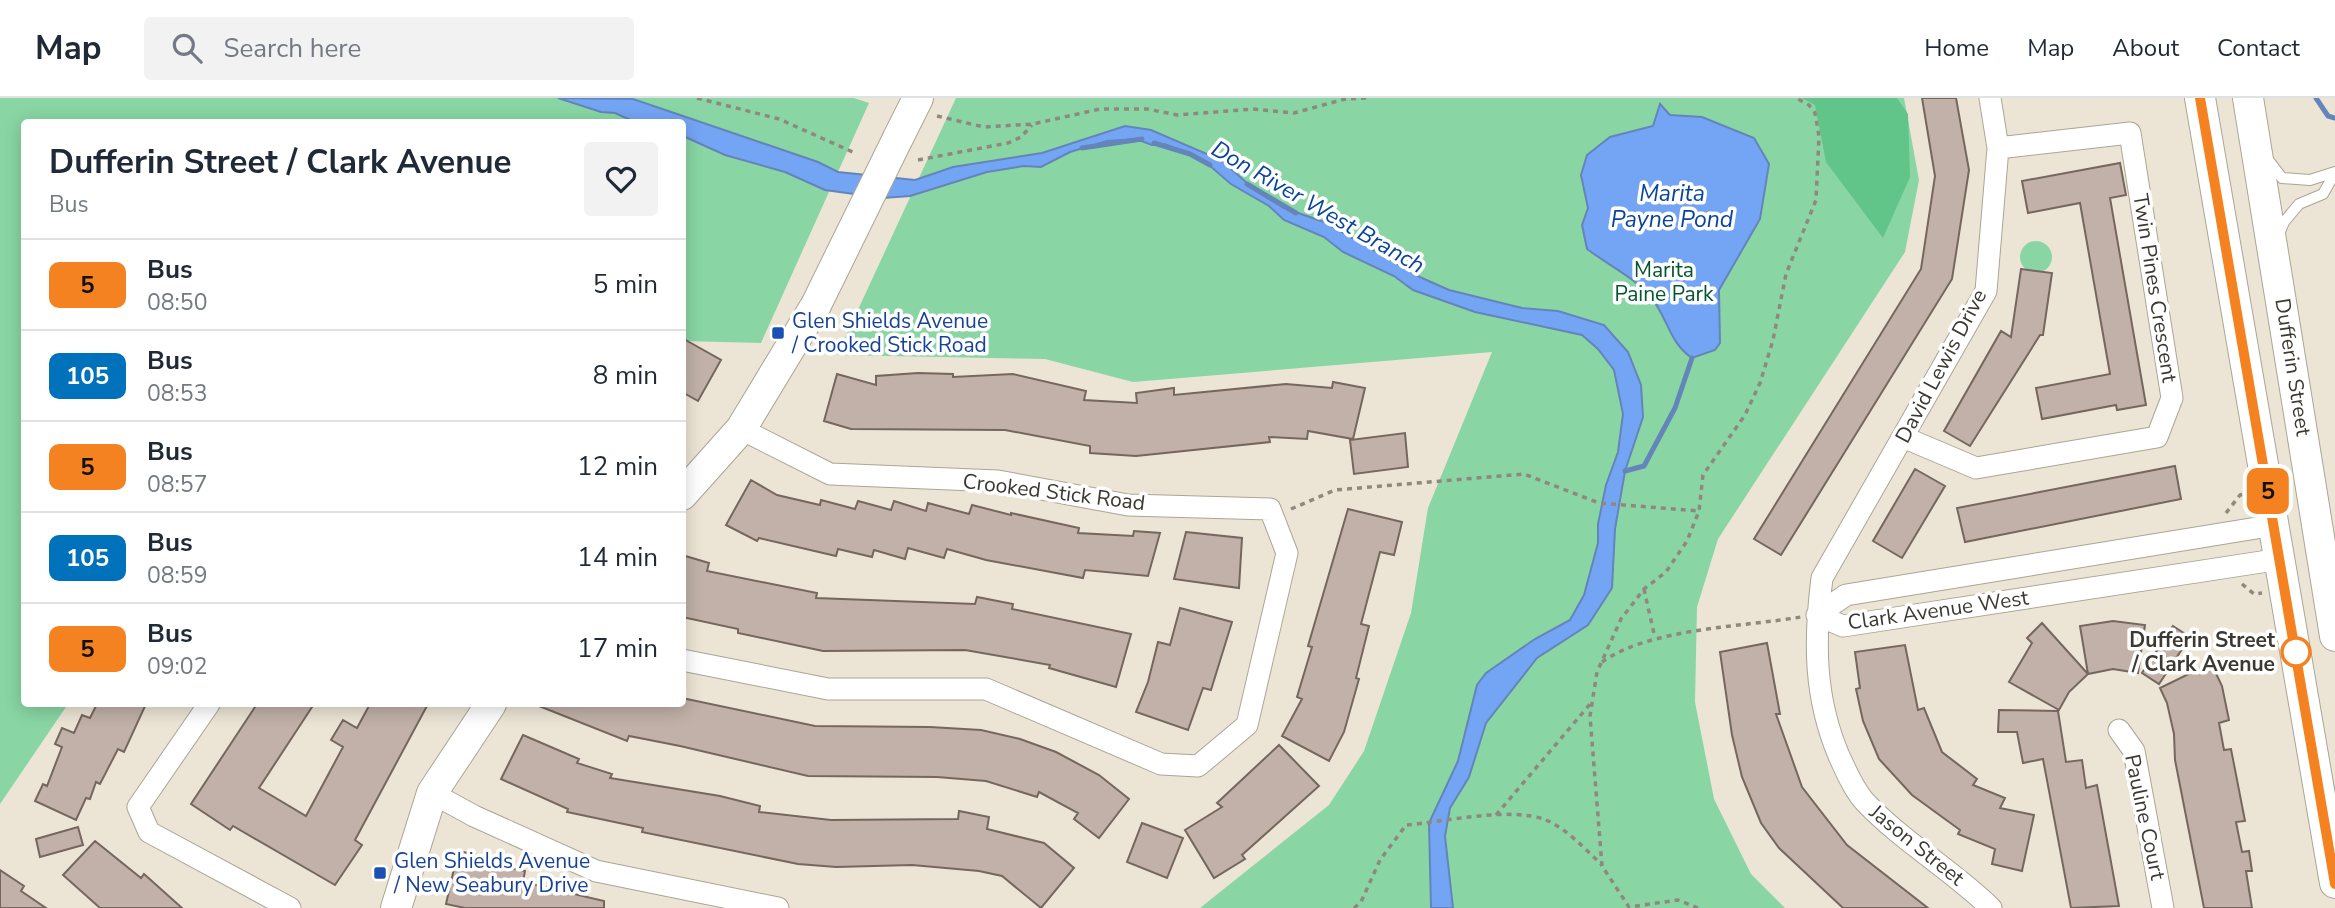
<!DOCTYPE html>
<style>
:root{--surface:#fff;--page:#f2f2f3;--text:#1f2937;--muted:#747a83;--line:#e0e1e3}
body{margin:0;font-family:"Nunito Sans",sans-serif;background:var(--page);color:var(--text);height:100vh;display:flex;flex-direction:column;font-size:26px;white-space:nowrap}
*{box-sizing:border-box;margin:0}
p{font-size:23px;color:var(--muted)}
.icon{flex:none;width:38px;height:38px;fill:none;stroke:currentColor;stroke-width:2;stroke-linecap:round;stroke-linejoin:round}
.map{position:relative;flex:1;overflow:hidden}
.drawer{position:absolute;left:21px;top:21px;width:665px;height:588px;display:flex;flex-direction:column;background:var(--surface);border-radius:7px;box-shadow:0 4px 18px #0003}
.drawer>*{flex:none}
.badge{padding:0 14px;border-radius:10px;font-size:24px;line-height:46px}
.map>.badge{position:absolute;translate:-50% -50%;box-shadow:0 0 0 4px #fff}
.round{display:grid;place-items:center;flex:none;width:74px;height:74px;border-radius:7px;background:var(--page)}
.summary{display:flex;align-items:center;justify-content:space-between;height:119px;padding:0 28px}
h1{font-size:33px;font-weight:700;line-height:52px}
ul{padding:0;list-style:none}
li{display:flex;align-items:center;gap:21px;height:91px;padding:0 28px;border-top:2px solid var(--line)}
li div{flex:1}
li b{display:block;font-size:26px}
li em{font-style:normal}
li .badge{min-width:77px;font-weight:700;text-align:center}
header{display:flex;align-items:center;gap:42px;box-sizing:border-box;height:98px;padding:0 35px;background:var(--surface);border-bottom:2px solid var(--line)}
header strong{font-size:33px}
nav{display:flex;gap:38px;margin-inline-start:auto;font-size:24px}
.search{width:490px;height:63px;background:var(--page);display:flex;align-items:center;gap:18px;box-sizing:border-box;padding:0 24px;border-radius:7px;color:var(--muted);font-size:26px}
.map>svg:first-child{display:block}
.green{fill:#89d6a4}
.forest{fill:#61c488}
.water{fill:#74a5f4;stroke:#6385ba;stroke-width:2}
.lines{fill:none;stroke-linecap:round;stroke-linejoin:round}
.stream{stroke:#6385ba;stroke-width:5}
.building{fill:#c1b1a8;stroke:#75675f;stroke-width:2}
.lane-casing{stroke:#aba596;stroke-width:12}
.street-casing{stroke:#aba596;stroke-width:23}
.secondary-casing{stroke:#aba596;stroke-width:32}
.path{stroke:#8e897e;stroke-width:3.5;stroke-dasharray:5 5;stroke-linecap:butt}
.lane{stroke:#fff;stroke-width:10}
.street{stroke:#fff;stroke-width:21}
.secondary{stroke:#fff;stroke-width:30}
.secondary-bridge-casing{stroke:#aba596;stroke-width:32;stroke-linecap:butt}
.secondary-bridge{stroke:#fff;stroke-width:30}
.line-casing{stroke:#fff;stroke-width:16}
.line{stroke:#f58220;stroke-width:10}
.transit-dot{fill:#1a4fb4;stroke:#fff;stroke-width:2.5}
.stop-dot{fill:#fff;stroke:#f58220;stroke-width:3.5}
.labels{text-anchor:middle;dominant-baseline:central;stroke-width:7;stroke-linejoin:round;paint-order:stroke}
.park-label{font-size:21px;fill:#04542e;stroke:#fff}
.street-label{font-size:21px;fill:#3c3933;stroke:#fff}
.transit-label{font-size:21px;fill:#164399;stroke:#fff;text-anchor:start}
.stop-label{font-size:21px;font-weight:bold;fill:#3c3933;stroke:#fff;text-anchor:end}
.water-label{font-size:23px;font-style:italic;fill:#08449e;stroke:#fff}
</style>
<header>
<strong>Map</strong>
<div class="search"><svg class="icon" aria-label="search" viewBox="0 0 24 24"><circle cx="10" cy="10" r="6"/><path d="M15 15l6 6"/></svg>Search here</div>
<nav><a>Home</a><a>Map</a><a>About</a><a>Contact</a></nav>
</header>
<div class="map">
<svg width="2335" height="810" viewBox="0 0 2335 810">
<rect width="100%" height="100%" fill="#ece5d5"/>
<path class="green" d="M 0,0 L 854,0 L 869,5 L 761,245 L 683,243 L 682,24 L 24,24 L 24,606 L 68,606 L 0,706 Z
M 956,0 L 1904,0 L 1919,82 L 1905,154 L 1718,441 L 1697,509 L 1695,604 L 1714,701 L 1751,776 L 1785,810 L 1200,810 L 1329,707 L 1364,653 L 1411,515 L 1428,410 L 1492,254 L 1133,284 L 1045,261 L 837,257 Z
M2020 159a16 16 0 1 1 32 0a16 16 0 1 1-32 0Z"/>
<path class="forest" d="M 1802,0 L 1897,0 L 1908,16 L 1910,79 L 1883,140 L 1826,64 L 1815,7 Z"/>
<path class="water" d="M 558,0 L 633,1 L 818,64 L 838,74 L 915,82 L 953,69 L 1042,55 L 1125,28 L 1151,32 L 1221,62 L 1256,93 L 1284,110 L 1324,124 L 1422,180 L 1449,192 L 1522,210 L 1558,213 L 1604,227 L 1628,254 L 1641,287 L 1643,319 L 1625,373 L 1615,431 L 1612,490 L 1588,527 L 1537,560 L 1486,625 L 1469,679 L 1450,710 L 1445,738 L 1453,810 L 1431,810 L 1429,725 L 1458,663 L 1477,587 L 1486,575 L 1535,541 L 1570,522 L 1584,497 L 1598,445 L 1598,426 L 1606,387 L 1618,354 L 1623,316 L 1614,272 L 1598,251 L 1582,237 L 1475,214 L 1413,192 L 1394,178 L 1343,154 L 1324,139 L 1284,122 L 1269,108 L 1231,86 L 1202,61 L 1164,46 L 1152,47 L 1136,41 L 1107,43 L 1070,54 L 1041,69 L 1024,68 L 987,74 L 910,98 L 883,100 L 825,92 L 785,74 L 725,57 L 683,38 L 682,24 L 635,24 L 615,15 L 601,14 Z
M 1660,6 L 1670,17 L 1702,19 L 1754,40 L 1769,66 L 1760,121 L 1719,192 L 1720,245 L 1715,252 L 1692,260 C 1668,244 1668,218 1649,197 C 1633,179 1607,166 1587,151 L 1582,127 L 1588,110 L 1581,77 L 1587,57 L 1610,39 L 1653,28 Z"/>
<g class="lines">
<path class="stream" d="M 2316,0 L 2328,18 L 2335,20
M 1154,45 L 1190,56 L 1210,67
M 1082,50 L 1142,41
M 1247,86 L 1296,115
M 1625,373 L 1644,368 L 1675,310 L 1692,260"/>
</g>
<path class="building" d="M 1922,0 L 1956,0 L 1969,72 L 1952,181 L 1781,457 L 1754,441 L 1921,171 L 1935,78 Z
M 2120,65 L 2126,97 L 2110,100 L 2146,307 L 2117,312 L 2116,307 L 2042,321 L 2036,290 L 2110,276 L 2080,105 L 2028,115 L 2022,83 Z
M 2021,171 L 2052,175 L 2043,237 L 2040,237 L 1970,348 L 1944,333 L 2001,233 L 2011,239 Z
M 682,240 L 721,262 L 698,303 L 682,294 Z
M 918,275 L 953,276 L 953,279 L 1013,276 L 1086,293 L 1084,302 L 1137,305 L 1136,295 L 1174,290 L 1174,297 L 1286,286 L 1332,290 L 1333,284 L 1365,290 L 1353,341 L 1308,333 L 1307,341 L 1269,339 L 1270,344 L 1136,358 L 1090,355 L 1090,348 L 1005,332 L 851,331 L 824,323 L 837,276 L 876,287 L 876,278 Z
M 1405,335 L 1408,369 L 1354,376 L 1350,342 Z
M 2175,368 L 2181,401 L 1965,444 L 1957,410 Z
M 1915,371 L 1945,388 L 1902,460 L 1873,443 Z
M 751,382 L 777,397 L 820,407 L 821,402 L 855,411 L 858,403 L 891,412 L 894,403 L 926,413 L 928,405 L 969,416 L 972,407 L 1011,417 L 1011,415 L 1079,430 L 1078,435 L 1133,438 L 1134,433 L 1160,435 L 1148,478 L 1085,472 L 1083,480 L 986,462 L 947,451 L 944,460 L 908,450 L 905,461 L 874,452 L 872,459 L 838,451 L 836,458 L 759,440 L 757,443 L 726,427 Z
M 1348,411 L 1402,424 L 1394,457 L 1380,454 L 1361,526 L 1369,528 L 1356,580 L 1359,581 L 1344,634 L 1329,663 L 1282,638 L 1302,601 L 1297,599 L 1312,549 L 1308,548 Z
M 1186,434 L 1242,440 L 1239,490 L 1174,481 Z
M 682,457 L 709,465 L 707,473 L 817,495 L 816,500 L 975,506 L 977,499 L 1013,506 L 1012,511 L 1131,536 L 1116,589 L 1049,570 L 1050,567 L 965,552 L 823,553 L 738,535 L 738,531 L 682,519 Z
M 1180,510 L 1232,524 L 1211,592 L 1203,590 L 1188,632 L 1136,614 L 1148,584 L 1158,544 L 1170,547 Z
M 2113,523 L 2145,527 L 2138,575 L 2113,571 L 2088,576 L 2080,528 Z
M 2042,525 L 2088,576 L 2069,594 L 2059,612 L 2009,584 L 2032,545 L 2027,540 Z
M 2173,528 L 2190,539 L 2159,586 L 2142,575 Z
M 1767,545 L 1780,616 L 1776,616 L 1802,689 L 1847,747 L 1928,810 L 1843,810 L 1779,750 L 1761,725 L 1742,679 L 1732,637 L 1720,554 Z
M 1905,547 L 1918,612 L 1924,610 L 1942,654 L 1977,681 L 1973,687 L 2005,700 L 2000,710 L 2034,717 L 2022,773 L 1992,766 L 1995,751 L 1958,736 L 1960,732 L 1912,697 L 1879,661 L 1863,623 L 1856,591 L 1860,590 L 1855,554 Z
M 2211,565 L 2222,588 L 2229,622 L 2219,625 L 2224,652 L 2231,651 L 2245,723 L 2236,724 L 2242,754 L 2249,753 L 2252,773 L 2246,773 L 2252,810 L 2204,810 L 2175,662 L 2174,636 L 2167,605 L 2160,590 Z
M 682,600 L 815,628 L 930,629 L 981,632 L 1020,641 L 1056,654 L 1099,677 L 1129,701 L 1099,740 L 1074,721 L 1078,715 L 1039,694 L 1037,699 L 986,683 L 937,679 L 808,678 L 680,648 L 629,638 L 627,643 L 534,606 L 682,606 Z
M 97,606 L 146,606 L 124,654 L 118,651 L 100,686 L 96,684 L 90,701 L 86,700 L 76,722 L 35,703 L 43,686 L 47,688 L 62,649 L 55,646 L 62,630 L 74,635 L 82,617 L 90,620 Z
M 257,606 L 314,606 L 259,690 L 306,718 L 343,649 L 331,642 L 343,622 L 357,630 L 370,606 L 428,606 L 355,742 L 362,747 L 335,787 L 233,728 L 230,732 L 191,706 Z
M 1999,612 L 2058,613 L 2066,664 L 2082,662 L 2086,690 L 2097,687 L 2119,808 L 2071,810 L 2043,661 L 2023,665 L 2017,634 L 1998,634 Z
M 523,637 L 579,661 L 577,665 L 612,676 L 610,680 L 720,698 L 760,708 L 759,714 L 831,722 L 958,721 L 959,713 L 989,719 L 987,731 L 1044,745 L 1074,770 L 1041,810 L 1002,778 L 979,773 L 912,767 L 836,769 L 798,766 L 642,734 L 643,730 L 567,714 L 568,711 L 501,681 Z
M 1279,647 L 1319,688 L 1242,757 L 1245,761 L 1214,780 L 1185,732 L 1222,709 L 1217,705 Z
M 1142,725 L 1183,740 L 1167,780 L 1127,764 Z
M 78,729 L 83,747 L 40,759 L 36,741 Z
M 95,743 L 141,780 L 144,776 L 182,810 L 100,810 L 63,777 Z
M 458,753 L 492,760 L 490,766 L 525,773 L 523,784 L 604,803 L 604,810 L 465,810 L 446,806 Z
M 0,772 L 24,788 L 21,793 L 46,810 L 0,810 Z"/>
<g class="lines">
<defs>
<path id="lane" d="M 2266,59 L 2282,80 L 2310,82 L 2335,74
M 2279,136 L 2284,124 L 2299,106 L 2323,96 L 2335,75"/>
<path id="street" d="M 1990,0 L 1998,50 L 1986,193 L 1822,480 C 1814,543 1814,599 1839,658 C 1846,673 1854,692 1865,704 C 1903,744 1952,772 1991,810
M 1903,339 L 1976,370 L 2157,339 L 2172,300 L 2130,35 L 1998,50
M 1817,517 L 1843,528 L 2281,461
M 1817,517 L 1846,497 L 2275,427
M 682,562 L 828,591 L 986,591 L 1161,666 L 1198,668 L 1247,627 L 1287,455 L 1270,411 L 1128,407 L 998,383 L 830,376 L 741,331
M 209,606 L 138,709 L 149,734 L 290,810
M 2119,632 L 2134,653 L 2163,810
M 432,695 L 474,718 L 596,773 L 778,810"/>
<path id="secondary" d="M 2200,0 L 2335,785
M 2248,0 L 2335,538
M 898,40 L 918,0
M 682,397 L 741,331 L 816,207
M 396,810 L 432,695 L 491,606"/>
</defs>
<use href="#lane" class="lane-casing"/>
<use href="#street" class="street-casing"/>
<use href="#secondary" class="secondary-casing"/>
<path class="path" d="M 697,0 L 779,21 L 855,55
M 937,18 L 984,29 L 1033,26 L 1100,11 L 1147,11 L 1177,17 L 1253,11 L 1294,15 L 1345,1 L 1369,0
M 918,62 L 1008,45 L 1021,39 L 1032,27
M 1291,411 L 1335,392 L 1524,376 L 1599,405 L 1699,413
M 2226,415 L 2240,397 L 2244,396
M 2242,486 L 2254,496 L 2262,495
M 1644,491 L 1655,540
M 1602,564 C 1650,530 1742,529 1801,519
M 1496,717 L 1591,605
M 1354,810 L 1361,804 L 1380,762 L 1406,727 C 1444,724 1510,708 1546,722 C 1567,731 1585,751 1601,766
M 1698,810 L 1678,802 L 1629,809 L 1602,768 L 1590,618 L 1597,574 L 1621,521 L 1644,491 L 1666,474 L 1687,443 L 1699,413 L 1703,377 L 1745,317 L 1760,285 L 1773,242 L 1786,176 L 1816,102 L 1819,38 L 1815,15 L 1809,7 L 1796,0"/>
<use href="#lane" class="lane"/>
<use href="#street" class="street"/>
<use href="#secondary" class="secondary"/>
<defs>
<path id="secondary-bridge" d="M 816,207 L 898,40"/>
</defs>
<use href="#secondary-bridge" class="secondary-bridge-casing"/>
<use href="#secondary-bridge" class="secondary-bridge"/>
</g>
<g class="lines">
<defs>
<path id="line" d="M 2200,0 L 2335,786"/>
</defs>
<use href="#line" class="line-casing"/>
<use href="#line" class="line"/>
</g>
<g class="transit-dot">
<rect x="771" y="228" width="14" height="14" rx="3.5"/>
<rect x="373" y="768" width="14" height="14" rx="3.5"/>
</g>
<circle class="stop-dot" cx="2296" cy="554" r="14"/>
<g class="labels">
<g class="park-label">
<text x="1664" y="172">Marita<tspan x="1664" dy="24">Paine Park</tspan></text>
</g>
<g class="street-label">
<text transform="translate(2155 190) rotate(81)">Twin Pines Crescent</text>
<text transform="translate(1941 268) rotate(-62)">David Lewis Drive</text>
<text transform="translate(2293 269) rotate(81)">Dufferin Street</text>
<text transform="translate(1054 394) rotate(7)">Crooked Stick Road</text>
<text transform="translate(1938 512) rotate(-8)">Clark Avenue West</text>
<text transform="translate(2145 719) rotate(78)">Pauline Court</text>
<text transform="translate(1917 747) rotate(39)">Jason Street</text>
</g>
<g class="transit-label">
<text x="792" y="223">Glen Shields Avenue<tspan x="792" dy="24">/ Crooked Stick Road</tspan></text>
<text x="394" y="763">Glen Shields Avenue<tspan x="394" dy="24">/ New Seabury Drive</tspan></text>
</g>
<g class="stop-label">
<text x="2275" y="542">Dufferin Street<tspan x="2275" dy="24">/ Clark Avenue</tspan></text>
</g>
<g class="water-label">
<text x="1672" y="95">Marita<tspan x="1672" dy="26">Payne Pond</tspan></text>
<text transform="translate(1318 109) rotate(30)">Don River West Branch</text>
</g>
</g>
</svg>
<b class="badge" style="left:2268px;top:393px;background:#f58220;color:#111">5</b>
<section class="drawer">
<div class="summary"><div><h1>Dufferin Street / Clark Avenue</h1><p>Bus</p></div><a class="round"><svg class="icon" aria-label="heart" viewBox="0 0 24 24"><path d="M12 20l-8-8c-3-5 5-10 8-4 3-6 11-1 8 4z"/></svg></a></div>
<ul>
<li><span class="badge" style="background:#f58220;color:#111">5</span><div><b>Bus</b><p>08:50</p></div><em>5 min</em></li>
<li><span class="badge" style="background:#0072bc;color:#fff">105</span><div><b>Bus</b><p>08:53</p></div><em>8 min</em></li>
<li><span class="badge" style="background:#f58220;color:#111">5</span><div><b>Bus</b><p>08:57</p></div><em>12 min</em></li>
<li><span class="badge" style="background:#0072bc;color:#fff">105</span><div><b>Bus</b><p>08:59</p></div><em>14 min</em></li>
<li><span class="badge" style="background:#f58220;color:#111">5</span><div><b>Bus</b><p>09:02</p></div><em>17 min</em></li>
</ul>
</section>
</div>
